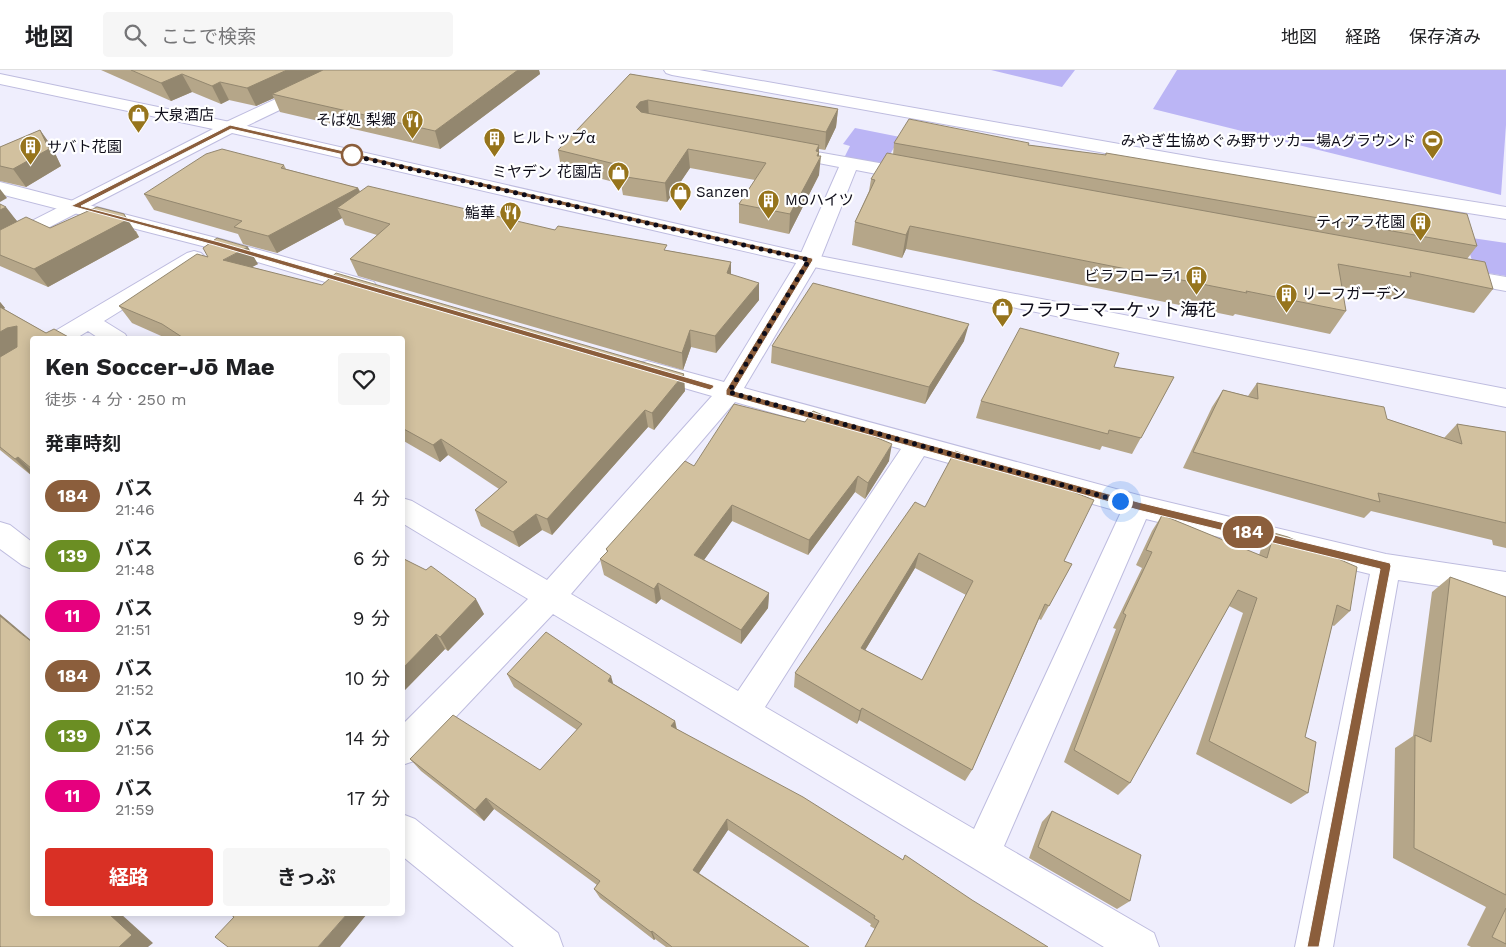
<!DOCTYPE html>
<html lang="ja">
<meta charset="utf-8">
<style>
:root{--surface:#fff;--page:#f6f6f6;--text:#202124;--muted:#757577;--line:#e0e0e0;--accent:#d93025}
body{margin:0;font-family:"Work Sans","Noto Sans JP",sans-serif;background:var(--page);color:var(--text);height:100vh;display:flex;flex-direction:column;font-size:19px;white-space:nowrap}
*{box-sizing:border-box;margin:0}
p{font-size:16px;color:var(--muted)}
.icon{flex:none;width:28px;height:28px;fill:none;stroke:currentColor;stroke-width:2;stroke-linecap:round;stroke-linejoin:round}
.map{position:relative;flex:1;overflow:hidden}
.sheet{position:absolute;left:30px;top:266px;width:375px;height:580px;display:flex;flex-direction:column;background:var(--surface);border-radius:5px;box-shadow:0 2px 12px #0003}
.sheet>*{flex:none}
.badge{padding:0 10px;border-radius:16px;font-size:18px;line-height:32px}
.you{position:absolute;width:25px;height:25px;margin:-12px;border:4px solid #fff;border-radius:50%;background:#1a73e8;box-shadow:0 0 0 8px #1a73e833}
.map>.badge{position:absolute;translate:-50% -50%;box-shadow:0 0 0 2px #fff}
h2{padding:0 15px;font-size:19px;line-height:45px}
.round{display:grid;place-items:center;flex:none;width:52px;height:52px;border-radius:5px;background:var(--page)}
.overview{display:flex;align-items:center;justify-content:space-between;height:85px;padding:0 15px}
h1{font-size:24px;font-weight:700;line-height:38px}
.button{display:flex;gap:10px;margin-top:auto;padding:10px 15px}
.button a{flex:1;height:58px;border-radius:5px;background:var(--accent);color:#fff;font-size:20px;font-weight:700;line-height:58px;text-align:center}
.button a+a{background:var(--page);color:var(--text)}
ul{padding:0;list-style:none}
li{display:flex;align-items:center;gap:15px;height:60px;padding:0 15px}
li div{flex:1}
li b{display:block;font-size:19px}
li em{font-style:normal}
li .badge{min-width:55px;font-weight:700;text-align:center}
header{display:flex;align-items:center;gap:30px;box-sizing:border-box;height:70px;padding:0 25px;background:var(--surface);border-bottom:1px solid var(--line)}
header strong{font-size:24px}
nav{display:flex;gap:28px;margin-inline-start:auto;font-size:18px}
.search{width:350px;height:45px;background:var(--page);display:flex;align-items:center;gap:12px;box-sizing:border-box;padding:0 18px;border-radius:5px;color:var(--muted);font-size:19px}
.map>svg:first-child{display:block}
.green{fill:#bbb5f5}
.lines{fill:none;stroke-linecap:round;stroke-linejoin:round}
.street-casing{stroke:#bebcdf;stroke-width:2}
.secondary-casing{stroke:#bebcdf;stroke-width:2}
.street{fill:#fff;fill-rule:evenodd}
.secondary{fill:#fff;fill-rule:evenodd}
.wall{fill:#b5a689;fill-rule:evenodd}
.shaded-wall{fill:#93876f}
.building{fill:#d2c19f;stroke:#93876f;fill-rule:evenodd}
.line{fill:#8b5e3c;stroke:#fff}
.walk{stroke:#0d0c18;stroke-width:5;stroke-dasharray:0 9}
.stop-dot{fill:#fff;stroke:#8b5e3c;stroke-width:2.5}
.labels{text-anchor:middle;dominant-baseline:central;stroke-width:4.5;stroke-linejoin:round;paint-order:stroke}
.far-poi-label{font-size:15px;fill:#0d0c18;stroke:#fff;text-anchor:start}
.poi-label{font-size:18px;fill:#0d0c18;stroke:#fff;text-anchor:start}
</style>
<header>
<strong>地図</strong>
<div class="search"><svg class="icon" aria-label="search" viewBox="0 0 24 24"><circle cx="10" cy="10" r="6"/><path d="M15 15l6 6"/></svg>ここで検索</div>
<nav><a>地図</a><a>経路</a><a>保存済み</a></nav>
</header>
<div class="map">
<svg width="1506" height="877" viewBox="0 0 1506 877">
<rect width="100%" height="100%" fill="#efeefd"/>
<path class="green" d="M 991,0 L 1075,0 L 1062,17 Z
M 1177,0 L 1506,0 L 1506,55 L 1501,125 L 1153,39 Z
M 855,58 L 900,67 L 884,95 L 844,88 L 850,76 L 843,74 Z
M 1465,167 L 1506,173 L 1506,206 L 1475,201 Z"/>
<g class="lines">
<defs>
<path id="street" d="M 338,0 L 359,0 L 357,3 L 236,61 L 230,62 L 224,61 L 221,57 L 224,53 Z
M 664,0 L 699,0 L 1210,90 L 1506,137 L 1506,149 L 1210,102 L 672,5 L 666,3 Z
M 783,76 L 913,99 L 920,101 L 922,105 L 920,109 L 913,111 L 856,100 L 820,190 L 744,318 L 1138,425 L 1386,484 L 1506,502 L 1506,526 L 1398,510 L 1333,877 L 1295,877 L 1370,504 L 1146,449 L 1004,776 L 1154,863 L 1159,877 L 1104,877 L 553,544 L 414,691 L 402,695 L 402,655 L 528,529 L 402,453 L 402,428 L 412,431 L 547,510 L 712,326 L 639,305 L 635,299 L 639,293 L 647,291 L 724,312 L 798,190 L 839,97 L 777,85 L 774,81 L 777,77 ZM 735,332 L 901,379 L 738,621 L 571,524 ZM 924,386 L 1121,442 L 974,759 L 765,637 Z
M 0,112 L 224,170 L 374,212 L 377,217 L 374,222 L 366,224 L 210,178 L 0,124 Z
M 194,181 L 201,183 L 205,187 L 201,191 L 104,251 L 125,264 L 128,269 L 100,269 L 88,261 L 75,269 L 47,269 L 50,264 L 187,183 Z
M 1454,198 L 1506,207 L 1506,221 L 1446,210 L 1443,205 L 1446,200 Z
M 0,452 L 10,455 L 32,472 L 32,499 L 22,495 L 0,479 Z
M 402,744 L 415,749 L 558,863 L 563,877 L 514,877 L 402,786 Z"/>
<path id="secondary" d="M 0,4 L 230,52 L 809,184 L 1506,319 L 1506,337 L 809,196 L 232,63 L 7,179 L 0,181 L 0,167 L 213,59 L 0,14 Z"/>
</defs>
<use href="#street" class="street-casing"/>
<use href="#secondary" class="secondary-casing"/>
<use href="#street" class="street"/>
<use href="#secondary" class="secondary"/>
</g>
<path class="wall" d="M 101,0 L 539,0 L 540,4 L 440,79 L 280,42 L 274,28 L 256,36 L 229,30 L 221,34 L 192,22 L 171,31 Z
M 630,4 L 838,39 L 836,57 L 825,80 L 819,79 L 819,105 L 789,164 L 739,153 L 739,134 L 755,110 L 690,98 L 667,132 L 623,125 L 621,114 L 561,98 L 558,80 Z
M 40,60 L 52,77 L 61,96 L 26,117 L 0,111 L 0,77 Z
M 894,73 L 1028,75 L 1105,85 L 1106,83 L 1477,176 L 1467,189 L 1493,219 L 1474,243 L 1396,226 L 1394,230 L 1342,220 L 1346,241 L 1330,264 L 1235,244 L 1233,246 L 906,179 L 902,188 L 852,175 L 855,152 L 869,121 L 871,109 L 893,85 Z
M 284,95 L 286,99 L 358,118 L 360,121 L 555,160 L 731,192 L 731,204 L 759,230 L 716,283 L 691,277 L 683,300 L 358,206 L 350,189 L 377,165 L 345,155 L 342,148 L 277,183 L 243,174 L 238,164 L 154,140 L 144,124 Z
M 0,134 L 17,151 L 50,158 L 136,161 L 139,167 L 48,217 L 0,196 Z
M 208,187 L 258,194 L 252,197 L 685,321 L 654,360 L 648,357 L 552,465 L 542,460 L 519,477 L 481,456 L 475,440 L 499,419 L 448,385 L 440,392 L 402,370 L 402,269 L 168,269 L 132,253 L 119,236 Z
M 0,232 L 5,238 L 4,239 L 46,263 L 72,269 L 32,269 L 32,406 L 0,380 Z
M 964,271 L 925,334 L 771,293 L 772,276 Z
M 1114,297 L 1174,307 L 1132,384 L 1102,376 L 1100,380 L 976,348 L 981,331 Z
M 1257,313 L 1387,349 L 1444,368 L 1457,354 L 1506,362 L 1506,478 L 1493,475 L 1492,470 L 1371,441 L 1364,448 L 1183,398 L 1212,337 L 1223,320 L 1248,326 Z
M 805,352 L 889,391 L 865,429 L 855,422 L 808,485 L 732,451 L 704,490 L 769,523 L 768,538 L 741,574 L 661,529 L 656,534 L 604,505 L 600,489 L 607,482 L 606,479 L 694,396 Z
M 925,437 L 1072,494 L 1041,550 L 1039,549 L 972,700 L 965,711 L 859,650 L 857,654 L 794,617 L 795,603 ZM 915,498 L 966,525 L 922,610 L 865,580 Z
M 1162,445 L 1259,485 L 1261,479 L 1274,463 L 1350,541 L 1334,556 L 1332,555 L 1305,667 L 1308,723 L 1291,734 L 1196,684 L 1243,543 L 1229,536 L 1130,713 L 1118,725 L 1064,692 L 1116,559 L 1113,558 L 1142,498 L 1136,495 L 1152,461 Z
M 402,488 L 484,544 L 448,581 L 445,579 L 402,623 Z
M 1450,507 L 1506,527 L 1506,877 L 1471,877 L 1467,875 L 1486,837 L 1393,788 L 1395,678 L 1413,666 L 1432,522 Z
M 507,604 L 614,614 L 675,651 L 677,659 L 972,830 L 875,859 L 870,856 L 871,854 L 728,760 L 699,803 L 809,877 L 666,877 L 655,869 L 654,870 L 600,828 L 594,819 L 597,815 L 494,739 L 484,751 L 421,701 L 410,689 L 540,700 L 577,660 L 514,617 Z
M 1052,741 L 1130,831 L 1117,839 L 1029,788 L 1042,752 Z"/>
<path class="shaded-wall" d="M 287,0 L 334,0 L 272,24 L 274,28 L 256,36 L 247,18 Z
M 518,0 L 539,0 L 540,4 L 440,79 L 435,61 Z
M 182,4 L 192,22 L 171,31 L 161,13 Z
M 220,12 L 229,30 L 221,34 L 212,16 Z
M 648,30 L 649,48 L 642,50 L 636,37 L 640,32 Z
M 838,39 L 836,57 L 825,80 L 826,62 Z
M 40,60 L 52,77 L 61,96 L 26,117 L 13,99 Z
M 819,75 L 819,90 L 821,86 L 819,105 L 789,164 L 790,144 Z
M 688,79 L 690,98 L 667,132 L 665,113 Z
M 358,118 L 365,135 L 337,138 L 342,148 L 277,183 L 268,166 Z
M 0,119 L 7,128 L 0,132 Z
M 6,137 L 20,155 L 0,165 L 0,140 Z
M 124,144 L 139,167 L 48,217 L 34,199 Z
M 910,156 L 906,179 L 902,188 L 906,165 Z
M 248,177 L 258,194 L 233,207 L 223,190 Z
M 731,192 L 731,210 L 727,203 Z
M 759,213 L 759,230 L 716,283 L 715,266 Z
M 0,232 L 5,238 L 0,241 Z
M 969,254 L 964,271 L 925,334 L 929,317 Z
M 17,256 L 32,273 L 0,289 L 0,262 L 7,258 Z
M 690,260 L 691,277 L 683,300 L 682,283 Z
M 684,304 L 685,321 L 654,360 L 652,343 Z
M 645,340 L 648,357 L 552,465 L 547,449 Z
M 441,369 L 448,385 L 440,392 L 433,375 Z
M 892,374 L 889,391 L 865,429 L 868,413 Z
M 18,387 L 32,401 L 32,406 L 15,389 Z
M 858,406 L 855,422 L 808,485 L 809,470 Z
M 732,435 L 732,451 L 696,501 L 694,485 Z
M 536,444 L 542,460 L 519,477 L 513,462 Z
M 919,483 L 915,498 L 858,592 L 861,578 Z
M 658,513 L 661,529 L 656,534 L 654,519 Z
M 769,523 L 768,538 L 741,574 L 741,560 Z
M 476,529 L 484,544 L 448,581 L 440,567 Z
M 0,544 L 32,571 L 32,572 L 19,562 L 0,546 Z
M 436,564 L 445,579 L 402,623 L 402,599 Z
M 611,606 L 615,620 L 608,611 Z
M 862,638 L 859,650 L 857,654 L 860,641 Z
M 675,651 L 677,663 L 671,656 Z
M 486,728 L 494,739 L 484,751 L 475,740 Z
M 727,749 L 728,760 L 695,809 L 693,800 Z
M 109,844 L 121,844 L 153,873 L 148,877 L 119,877 Z
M 347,844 L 367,844 L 340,877 L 318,877 Z
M 652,861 L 655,869 L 654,870 L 651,862 Z"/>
<path class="building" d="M 131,0 L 287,0 L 247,18 L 220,12 L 212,16 L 182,4 L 161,13 Z
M 323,0 L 518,0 L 435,61 L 272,24 Z
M 630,4 L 838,39 L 826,62 L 648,30 L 640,32 L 636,37 L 641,42 L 819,75 L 816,81 L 819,82 L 817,86 L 821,86 L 790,144 L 739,134 L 766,93 L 688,79 L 665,113 L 620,106 L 627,97 L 558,80 Z
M 909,49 L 1029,73 L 1028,75 L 1106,85 L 1106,83 L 1467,144 L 1477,176 L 894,73 Z
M 40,60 L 49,79 L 13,99 L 0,96 L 0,77 Z
M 222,79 L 284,95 L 281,98 L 358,118 L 268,166 L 234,157 L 242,151 L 144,124 L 206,84 Z
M 887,83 L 1485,192 L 1493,219 L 1410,202 L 1411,207 L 1338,194 L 1346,241 L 1246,221 L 1247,223 L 910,156 L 906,165 L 855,152 L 875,110 L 871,109 Z
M 368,116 L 555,160 L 558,156 L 667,175 L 664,180 L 731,192 L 727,203 L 759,213 L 715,266 L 690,260 L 682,283 L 350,189 L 390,154 L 337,138 Z
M 0,134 L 6,137 L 0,140 Z
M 97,137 L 124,144 L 127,150 L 34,199 L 0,185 L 0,160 L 26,147 L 50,158 Z
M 217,168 L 248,177 L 223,190 L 322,215 L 336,203 L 684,304 L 652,343 L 645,340 L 547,449 L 536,444 L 513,462 L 475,440 L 507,412 L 441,369 L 433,375 L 402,358 L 402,269 L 185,269 L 162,254 L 119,236 L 197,184 L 208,187 L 203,178 Z
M 813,213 L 969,254 L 929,317 L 772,276 Z
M 0,237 L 46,263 L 54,259 L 72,269 L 32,269 L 32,399 L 18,387 L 15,389 L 0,377 L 0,287 L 17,277 L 17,256 L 7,258 L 0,262 Z
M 1020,258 L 1119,283 L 1114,297 L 1174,307 L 1141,368 L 1109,360 L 1108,364 L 981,331 Z
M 1257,313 L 1384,337 L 1387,349 L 1462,374 L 1457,354 L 1506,362 L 1506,453 L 1378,423 L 1380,432 L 1193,382 L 1223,320 L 1258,329 Z
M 734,334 L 805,352 L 813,341 L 892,374 L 868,413 L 858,406 L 809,470 L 732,435 L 694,485 L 769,523 L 741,560 L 658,513 L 654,519 L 600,489 L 608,481 L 606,479 L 685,391 L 694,396 Z
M 955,381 L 1029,408 L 1030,405 L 1094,430 L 1064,491 L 1072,494 L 1049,536 L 1045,534 L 972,700 L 862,638 L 860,641 L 795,603 L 915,432 L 925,437 ZM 919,483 L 973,511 L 922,610 L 861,578 Z
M 1162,445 L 1267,488 L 1274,463 L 1288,467 L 1357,497 L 1350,541 L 1337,535 L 1305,667 L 1316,672 L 1308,723 L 1209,671 L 1257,528 L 1238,520 L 1130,713 L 1074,680 L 1126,545 L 1123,543 L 1152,482 L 1146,480 Z
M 402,488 L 426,500 L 431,496 L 476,529 L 440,567 L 436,564 L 402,599 Z
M 1450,507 L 1506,527 L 1506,825 L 1414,778 L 1415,665 L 1431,672 Z
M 0,546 L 19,562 L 32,572 L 32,844 L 109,844 L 132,865 L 119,877 L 1,877 L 0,876 Z
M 546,562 L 611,606 L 608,611 L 675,651 L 671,656 L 803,727 L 903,790 L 905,785 L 972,830 L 1048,877 L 865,877 L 879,851 L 874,848 L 875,846 L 727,749 L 693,800 L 809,877 L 672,877 L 652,861 L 651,862 L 594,819 L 600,811 L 486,728 L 475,740 L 410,689 L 453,645 L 540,700 L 582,654 L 507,604 Z
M 1052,741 L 1141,785 L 1130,831 L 1038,777 Z
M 1506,838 L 1506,874 L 1492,867 Z
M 230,844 L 347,844 L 318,877 L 228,877 L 215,867 L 234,847 Z"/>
<path class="line" d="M 230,55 L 812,188 L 813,190 L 734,321 L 1138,432 L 1390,493 L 1391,496 L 1319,877 L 1307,877 L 1380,499 L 1138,440 L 726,325 L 726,320 L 805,191 L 231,59 L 81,136 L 219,172 L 713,315 L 714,317 L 710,320 L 214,175 L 71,136 Z"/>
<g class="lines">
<path class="walk" d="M 352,85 L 346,84 L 809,190 L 729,322 L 1120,431"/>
</g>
<defs>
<symbol id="shop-pin" viewBox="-11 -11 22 30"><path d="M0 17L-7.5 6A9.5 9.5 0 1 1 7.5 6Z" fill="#96741c" stroke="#fff"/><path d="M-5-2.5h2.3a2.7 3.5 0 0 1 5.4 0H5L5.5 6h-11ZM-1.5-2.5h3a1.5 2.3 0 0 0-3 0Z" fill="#fff"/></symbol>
<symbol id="restaurant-pin" viewBox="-11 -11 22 30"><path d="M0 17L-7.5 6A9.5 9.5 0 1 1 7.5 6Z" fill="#96741c" stroke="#fff"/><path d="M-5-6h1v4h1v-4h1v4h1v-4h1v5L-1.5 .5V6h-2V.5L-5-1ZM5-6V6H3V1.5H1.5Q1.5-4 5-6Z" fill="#fff"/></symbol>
<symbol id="building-pin" viewBox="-11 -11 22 30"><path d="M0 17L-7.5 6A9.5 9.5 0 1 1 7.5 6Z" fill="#96741c" stroke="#fff"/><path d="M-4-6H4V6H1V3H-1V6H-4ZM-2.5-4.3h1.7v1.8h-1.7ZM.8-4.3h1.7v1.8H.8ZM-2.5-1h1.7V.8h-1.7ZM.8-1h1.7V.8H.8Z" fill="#fff"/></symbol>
<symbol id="stadium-pin" viewBox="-11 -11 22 30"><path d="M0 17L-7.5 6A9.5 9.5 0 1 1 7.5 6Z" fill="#96741c" stroke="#fff"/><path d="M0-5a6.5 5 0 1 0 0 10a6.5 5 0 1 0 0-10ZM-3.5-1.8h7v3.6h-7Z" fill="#fff"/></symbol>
</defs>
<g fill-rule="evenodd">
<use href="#shop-pin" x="126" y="32" width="25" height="34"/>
<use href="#restaurant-pin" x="400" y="38" width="25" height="34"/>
<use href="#building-pin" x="482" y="56" width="25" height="34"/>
<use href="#stadium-pin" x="1420" y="58" width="25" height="34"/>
<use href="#building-pin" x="18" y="64" width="25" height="34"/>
<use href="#shop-pin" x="606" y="90" width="25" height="34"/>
<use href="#shop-pin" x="668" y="110" width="25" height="34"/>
<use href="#building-pin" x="756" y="118" width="25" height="34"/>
<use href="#restaurant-pin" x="498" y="130" width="25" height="34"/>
<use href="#building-pin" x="1408" y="140" width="25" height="34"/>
<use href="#building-pin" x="1184" y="194" width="25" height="34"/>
<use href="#building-pin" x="1274" y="212" width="25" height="34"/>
<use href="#shop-pin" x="990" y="226" width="25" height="34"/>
</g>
<circle class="stop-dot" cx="352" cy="85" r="10"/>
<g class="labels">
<g class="far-poi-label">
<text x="154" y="45">大泉酒店</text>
<text x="396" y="50" text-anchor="end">そば処 梨郷</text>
<text x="511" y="68">ヒルトップα</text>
<text x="1416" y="71" text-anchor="end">みやぎ生協めぐみ野サッカー場Aグラウンド</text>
<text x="47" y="77">サバト花園</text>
<text x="602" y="102" text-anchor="end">ミヤデン 花園店</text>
<text x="696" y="122">Sanzen</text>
<text x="785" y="130">MOハイツ</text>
<text x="495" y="143" text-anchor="end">鮨華</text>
<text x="1405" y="152" text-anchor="end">ティアラ花園</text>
<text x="1180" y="206" text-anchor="end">ビラフローラ1</text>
<text x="1302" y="224">リーフガーデン</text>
</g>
<g class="poi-label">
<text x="1018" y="239">フラワーマーケット海花</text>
</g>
</g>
</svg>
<div class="you" style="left:1120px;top:431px"></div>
<b class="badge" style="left:1248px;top:462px;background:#8b5e3c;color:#fff">184</b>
<section class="sheet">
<div class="overview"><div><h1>Ken Soccer-Jō Mae</h1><p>徒歩 · 4 分 · 250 m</p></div><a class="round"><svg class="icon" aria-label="heart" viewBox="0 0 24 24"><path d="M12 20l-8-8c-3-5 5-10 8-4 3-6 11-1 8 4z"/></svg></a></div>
<h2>発車時刻</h2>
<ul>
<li><span class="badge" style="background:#8b5e3c;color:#fff">184</span><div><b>バス</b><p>21:46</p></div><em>4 分</em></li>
<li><span class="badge" style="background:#6b8e23;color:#fff">139</span><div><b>バス</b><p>21:48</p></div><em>6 分</em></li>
<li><span class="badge" style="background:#e6007e;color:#fff">11</span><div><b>バス</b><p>21:51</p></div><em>9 分</em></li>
<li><span class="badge" style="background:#8b5e3c;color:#fff">184</span><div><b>バス</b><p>21:52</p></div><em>10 分</em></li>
<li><span class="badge" style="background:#6b8e23;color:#fff">139</span><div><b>バス</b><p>21:56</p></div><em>14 分</em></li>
<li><span class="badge" style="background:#e6007e;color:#fff">11</span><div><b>バス</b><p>21:59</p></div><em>17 分</em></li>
</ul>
<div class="button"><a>経路</a><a>きっぷ</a></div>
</section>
</div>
